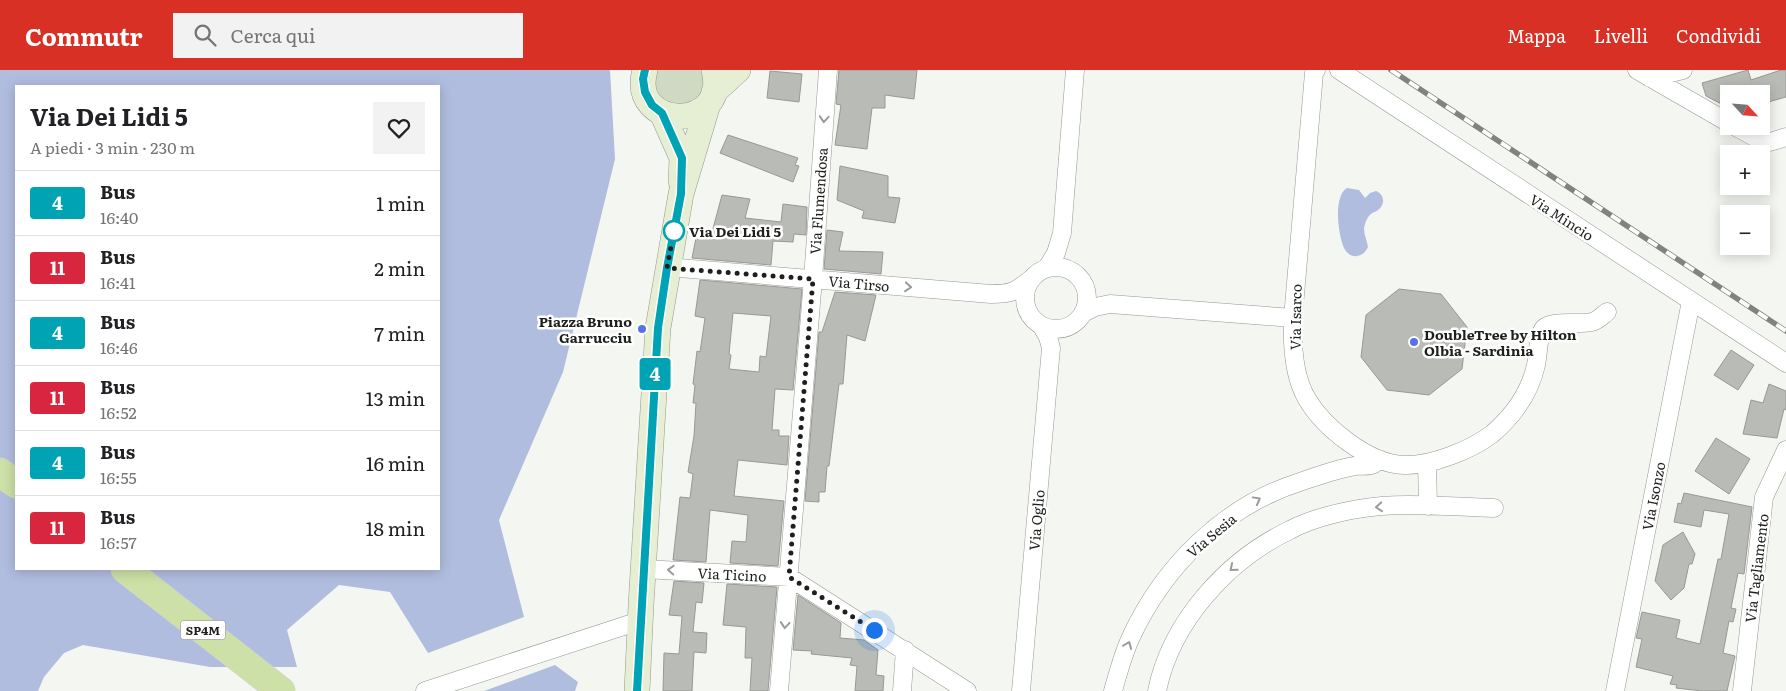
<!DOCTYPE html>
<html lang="it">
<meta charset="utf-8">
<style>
:root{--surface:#fff;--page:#f2f2f2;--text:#202124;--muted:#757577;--line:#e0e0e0;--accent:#d93025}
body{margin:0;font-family:Literata,serif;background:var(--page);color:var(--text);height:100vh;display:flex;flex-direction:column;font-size:19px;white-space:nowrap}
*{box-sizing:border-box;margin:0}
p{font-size:16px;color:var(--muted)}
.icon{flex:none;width:28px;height:28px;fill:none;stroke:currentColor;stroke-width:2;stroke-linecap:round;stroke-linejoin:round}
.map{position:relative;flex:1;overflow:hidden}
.details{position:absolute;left:15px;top:15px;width:425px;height:485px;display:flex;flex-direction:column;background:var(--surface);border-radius:0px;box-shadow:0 2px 12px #0003}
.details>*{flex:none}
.badge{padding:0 10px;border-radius:4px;font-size:18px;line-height:32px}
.needle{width:32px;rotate:116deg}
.tools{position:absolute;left:1720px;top:15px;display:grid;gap:10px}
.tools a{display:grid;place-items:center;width:50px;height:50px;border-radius:0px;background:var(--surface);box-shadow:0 2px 12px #0003;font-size:25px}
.you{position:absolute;width:25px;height:25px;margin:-12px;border:4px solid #fff;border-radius:50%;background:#1a73e8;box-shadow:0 0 0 8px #1a73e833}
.map>.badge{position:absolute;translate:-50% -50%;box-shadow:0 0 0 2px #fff}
.round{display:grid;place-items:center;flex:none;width:52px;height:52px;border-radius:0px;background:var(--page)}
.overview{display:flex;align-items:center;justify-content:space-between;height:85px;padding:0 15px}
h1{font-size:24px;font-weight:700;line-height:38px}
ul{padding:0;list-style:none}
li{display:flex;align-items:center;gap:15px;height:65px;padding:0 15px;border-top:1px solid var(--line)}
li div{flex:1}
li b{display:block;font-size:19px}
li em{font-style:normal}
li .badge{min-width:55px;font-weight:700;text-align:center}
header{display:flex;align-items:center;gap:30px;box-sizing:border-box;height:70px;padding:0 25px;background:var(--accent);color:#fff}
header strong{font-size:24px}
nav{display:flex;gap:28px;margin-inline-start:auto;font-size:18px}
.search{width:350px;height:45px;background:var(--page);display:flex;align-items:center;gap:12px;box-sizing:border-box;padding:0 18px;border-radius:0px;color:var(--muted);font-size:19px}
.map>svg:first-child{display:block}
.green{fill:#d0d9c3}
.water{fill:#b1bddf;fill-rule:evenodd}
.building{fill:#b9bcb6;stroke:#979994;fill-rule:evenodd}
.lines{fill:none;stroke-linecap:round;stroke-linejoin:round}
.minor-casing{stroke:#959791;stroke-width:19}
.secondary-casing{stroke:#959791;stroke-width:26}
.primary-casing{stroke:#d2d2d2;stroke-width:29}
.minor{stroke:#fff;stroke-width:18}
.secondary{stroke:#e6efd3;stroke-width:25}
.primary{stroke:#cde0a7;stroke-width:28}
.rail-casing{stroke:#81837f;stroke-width:5.5}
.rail{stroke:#fff;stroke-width:4;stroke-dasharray:11;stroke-linecap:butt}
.oneway{stroke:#9a9b99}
.line-casing{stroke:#fff;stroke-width:11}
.line{stroke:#00a3b4;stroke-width:8}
.walk{stroke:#1f201d;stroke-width:5;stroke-dasharray:0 9}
.stop-dot{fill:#fff;stroke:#00a3b4;stroke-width:2.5}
.poi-dot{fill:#5672e8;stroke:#fff;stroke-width:2}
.labels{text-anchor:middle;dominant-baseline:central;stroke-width:5;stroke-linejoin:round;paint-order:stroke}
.shield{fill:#fff;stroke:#626361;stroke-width:1}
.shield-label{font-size:12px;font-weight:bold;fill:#1f201d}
.street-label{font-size:14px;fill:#1f201d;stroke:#fff}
.stop-label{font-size:14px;font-weight:bold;fill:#1f201d;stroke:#fff;text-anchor:start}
.poi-label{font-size:14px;font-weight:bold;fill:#1f201d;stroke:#fff;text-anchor:end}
</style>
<header>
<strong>Commutr</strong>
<div class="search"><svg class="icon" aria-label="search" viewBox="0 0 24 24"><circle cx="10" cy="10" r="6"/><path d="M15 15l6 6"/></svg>Cerca qui</div>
<nav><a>Mappa</a><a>Livelli</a><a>Condividi</a></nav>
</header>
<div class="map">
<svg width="1786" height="621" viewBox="0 0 1786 621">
<rect width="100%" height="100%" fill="#f4f7f1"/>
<path class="green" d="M 652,0 L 706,0 L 703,30 L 666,39 L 650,5 Z"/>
<path class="water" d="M 0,0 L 610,0 L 615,89 L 563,302 L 499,450 L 524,547 L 428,583 L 390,522 L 339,515 L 287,560 L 297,597 L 210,597 L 83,575 L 64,583 L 44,607 L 38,621 L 0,621 ZM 16,16 L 439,16 L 439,499 L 16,499 Z
M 1347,118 L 1359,120 L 1365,128 L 1370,123 L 1376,121 C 1384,124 1386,134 1378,140 C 1376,142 1373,142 1371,144 C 1368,146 1366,151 1365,154 C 1362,162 1367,169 1368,177 C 1363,188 1350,190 1344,178 C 1338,165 1333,126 1347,118 Z
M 555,595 L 578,612 L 575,621 L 484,621 Z"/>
<path class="building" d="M 839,0 L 917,0 L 914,29 L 885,25 L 885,38 L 872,38 L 867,79 L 835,75 L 841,35 L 836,34 Z
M 1748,0 L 1751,10 L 1781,0 L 1786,0 L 1786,27 L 1761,34 L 1761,24 L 1729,24 L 1729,38 L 1706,26 L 1702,13 Z
M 770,1 L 802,4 L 799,32 L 767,28 Z
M 728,65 L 798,88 L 795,95 L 799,96 L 793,112 L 720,83 Z
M 840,96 L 888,106 L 888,127 L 900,128 L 895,153 L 862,148 L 864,141 L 837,130 Z
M 722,125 L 750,129 L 745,148 L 781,152 L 783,134 L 807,137 L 806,165 L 794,164 L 793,172 L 773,171 L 771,195 L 692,188 L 697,163 L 711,166 Z
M 827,160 L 843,162 L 839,181 L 883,182 L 881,204 L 824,199 Z
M 700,210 L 802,219 L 793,320 L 775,319 L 772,360 L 779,360 L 779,366 L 789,366 L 787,395 L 738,390 L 734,426 L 784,431 L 778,496 L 730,493 L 732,471 L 746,472 L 748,445 L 710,440 L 706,492 L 673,490 L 680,427 L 690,428 L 693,404 L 688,402 L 694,366 L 696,333 L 693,333 L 695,315 L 693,314 L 697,281 L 700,282 L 705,248 L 695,246 ZM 733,243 L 771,246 L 766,287 L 760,286 L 759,302 L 729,299 L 731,285 L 729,284 Z
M 1399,219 L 1441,224 L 1467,257 L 1462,299 L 1429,325 L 1387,320 L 1361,287 L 1366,245 Z
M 835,222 L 876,225 L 865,271 L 847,265 L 843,314 L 839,314 L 829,396 L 827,396 L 825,422 L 819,422 L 819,432 L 805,431 L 819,262 L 822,262 Z
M 1731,280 L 1754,295 L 1738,320 L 1714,305 Z
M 1769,314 L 1786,321 L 1786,340 L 1784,339 L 1777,368 L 1743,364 L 1751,330 L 1763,333 Z
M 1716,368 L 1750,389 L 1729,424 L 1695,401 Z
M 1684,423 L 1752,437 L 1744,504 L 1738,503 L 1731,538 L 1736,539 L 1733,552 L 1729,551 L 1723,583 L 1735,586 L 1727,621 L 1702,621 L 1676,618 L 1677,615 L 1670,614 L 1673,606 L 1636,597 L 1642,569 L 1636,568 L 1642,542 L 1680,550 L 1676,568 L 1700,574 L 1718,489 L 1721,489 L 1729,444 L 1704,440 L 1701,457 L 1674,452 L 1678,433 L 1681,434 Z
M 1683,462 L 1695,484 L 1692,494 L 1689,494 L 1684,518 L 1671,530 L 1655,511 L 1663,475 Z
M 674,511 L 704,513 L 702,533 L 696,532 L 693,562 L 707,563 L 706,583 L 694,582 L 692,621 L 663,621 L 664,583 L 679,584 L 682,546 L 669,545 Z
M 727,514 L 777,517 L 768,621 L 750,621 L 752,588 L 745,588 L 746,557 L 723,555 Z
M 798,525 L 841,553 L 840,568 L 864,570 L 878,580 L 876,605 L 884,606 L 883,621 L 855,621 L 857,596 L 850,595 L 852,588 L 811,584 L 812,581 L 793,580 Z"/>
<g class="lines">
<defs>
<path id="minor" d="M 1316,0 L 1314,3 L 1293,248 C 1292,274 1293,306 1307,329 C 1324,358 1369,394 1404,395 C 1431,396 1471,380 1492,364 C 1513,346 1530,322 1536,295 C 1538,287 1538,264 1544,258 C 1552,250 1579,255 1592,252 C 1597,251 1603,245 1607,242
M 1339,0 L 1786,293
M 1637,0 L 1729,53
M 1650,8 L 1683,0
M 1734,56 L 1760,70 L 1770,72 L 1786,67
M1025 228a31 31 0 1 1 62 0a31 31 0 1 1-62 0Z
M 667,197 L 991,224 C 1011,224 1015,222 1031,209
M 1047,198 L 1056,183 L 1062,163 L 1075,0
M 1083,243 L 1095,237 L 1110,234 L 1293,248
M 1427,393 L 1428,436
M 644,499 L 789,507 L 967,621
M 425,621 L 633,553 L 640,555
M 779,621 L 813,209 L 828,0
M 902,621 L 905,580
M 1021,621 L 1051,278 L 1048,267 L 1041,255
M 1113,621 C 1118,603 1123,584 1131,567 C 1164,496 1224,436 1300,412 C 1318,406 1336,399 1355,396 C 1360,395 1369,397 1374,394 C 1376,393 1377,391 1379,389
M 1157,621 C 1171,552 1227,490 1290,460 C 1311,449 1335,443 1358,439 C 1401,431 1451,437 1494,438
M 1615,621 L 1691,231
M 1742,621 L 1764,427 L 1786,380"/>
<path id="secondary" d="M 645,0 C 628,61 730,62 714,0
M 714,22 L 738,0
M 662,43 L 682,88 L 681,111
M 637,621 L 641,535 L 658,258 L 681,124 L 708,34"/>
<path id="primary" d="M 0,402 L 16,414
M 125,499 L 281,621"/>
</defs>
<use href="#minor" class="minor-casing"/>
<use href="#secondary" class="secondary-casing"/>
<use href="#primary" class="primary-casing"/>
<use href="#minor" class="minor"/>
<use href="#secondary" class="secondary"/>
<use href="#primary" class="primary"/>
<defs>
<path id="rail" d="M 1391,0 L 1786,261"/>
</defs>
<use href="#rail" class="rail-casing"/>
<use href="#rail" class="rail"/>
</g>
<defs><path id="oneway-chevron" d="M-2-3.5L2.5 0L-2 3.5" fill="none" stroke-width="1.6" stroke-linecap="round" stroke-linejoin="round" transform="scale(1.25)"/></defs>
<g class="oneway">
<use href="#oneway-chevron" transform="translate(824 49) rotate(94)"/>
<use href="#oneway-chevron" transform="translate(908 217) rotate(5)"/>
<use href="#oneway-chevron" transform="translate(1257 430) rotate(-29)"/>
<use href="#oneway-chevron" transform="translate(1379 437) rotate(175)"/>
<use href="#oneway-chevron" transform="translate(1233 498) rotate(140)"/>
<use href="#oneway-chevron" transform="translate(671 500) rotate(-177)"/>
<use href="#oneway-chevron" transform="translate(785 555) rotate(95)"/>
<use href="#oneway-chevron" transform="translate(1128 575) rotate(-69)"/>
</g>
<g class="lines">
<defs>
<path id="line" d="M 637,621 L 658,258 L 667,198 L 681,124 L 682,88 L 662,43 L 652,35 L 645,22 L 643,9 L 645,0"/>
</defs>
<use href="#line" class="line-casing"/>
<use href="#line" class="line"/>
<path class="walk" d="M 674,161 L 667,198 L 813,209 L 789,507 L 874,560"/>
</g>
<circle class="stop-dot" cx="674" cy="161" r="10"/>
<g class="poi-dot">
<circle cx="642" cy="259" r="5"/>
<circle cx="1414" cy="272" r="5"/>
</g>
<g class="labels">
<rect class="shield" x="180.5" y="550.5" width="45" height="19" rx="4"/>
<g class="shield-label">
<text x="203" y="560">SP4M</text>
</g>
<g class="street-label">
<text transform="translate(818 131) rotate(-86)">Via Flumendosa</text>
<text transform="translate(1562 147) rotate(33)">Via Mincio</text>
<text transform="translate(859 213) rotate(5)">Via Tirso</text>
<text transform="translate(1295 247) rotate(-89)">Via Isarco</text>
<text transform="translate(1653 426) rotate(-79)">Via Isonzo</text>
<text transform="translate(1036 450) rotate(-85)">Via Oglio</text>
<text transform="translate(1211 465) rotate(-40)">Via Sesia</text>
<text transform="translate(1756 498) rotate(-83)">Via Tagliamento</text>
<text transform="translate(732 504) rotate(3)">Via Ticino</text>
</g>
<g class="stop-label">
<text x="689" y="161">Via Dei Lidi 5</text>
</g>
<g class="poi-label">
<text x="632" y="251">Piazza Bruno<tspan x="632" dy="16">Garrucciu</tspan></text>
<text x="1424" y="264" text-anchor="start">DoubleTree by Hilton<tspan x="1424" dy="16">Olbia - Sardinia</tspan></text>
</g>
</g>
</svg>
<div class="tools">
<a><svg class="needle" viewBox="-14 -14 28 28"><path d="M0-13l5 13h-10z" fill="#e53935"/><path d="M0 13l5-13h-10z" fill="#757577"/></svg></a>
<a>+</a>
<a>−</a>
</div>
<div class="you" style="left:874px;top:560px"></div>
<b class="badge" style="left:655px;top:304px;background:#00a3b4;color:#fff">4</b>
<section class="details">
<div class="overview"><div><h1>Via Dei Lidi 5</h1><p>A piedi · 3 min · 230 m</p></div><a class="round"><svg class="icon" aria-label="heart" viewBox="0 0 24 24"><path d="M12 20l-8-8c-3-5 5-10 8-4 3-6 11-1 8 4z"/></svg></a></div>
<ul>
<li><span class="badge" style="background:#00a3b4;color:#fff">4</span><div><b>Bus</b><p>16:40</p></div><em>1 min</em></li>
<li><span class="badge" style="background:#d7263d;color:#fff">11</span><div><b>Bus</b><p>16:41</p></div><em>2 min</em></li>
<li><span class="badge" style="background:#00a3b4;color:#fff">4</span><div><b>Bus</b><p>16:46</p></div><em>7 min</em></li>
<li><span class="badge" style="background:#d7263d;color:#fff">11</span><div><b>Bus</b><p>16:52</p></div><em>13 min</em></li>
<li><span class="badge" style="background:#00a3b4;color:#fff">4</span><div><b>Bus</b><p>16:55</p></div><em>16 min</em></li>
<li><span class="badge" style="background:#d7263d;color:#fff">11</span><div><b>Bus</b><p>16:57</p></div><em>18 min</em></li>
</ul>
</section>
</div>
